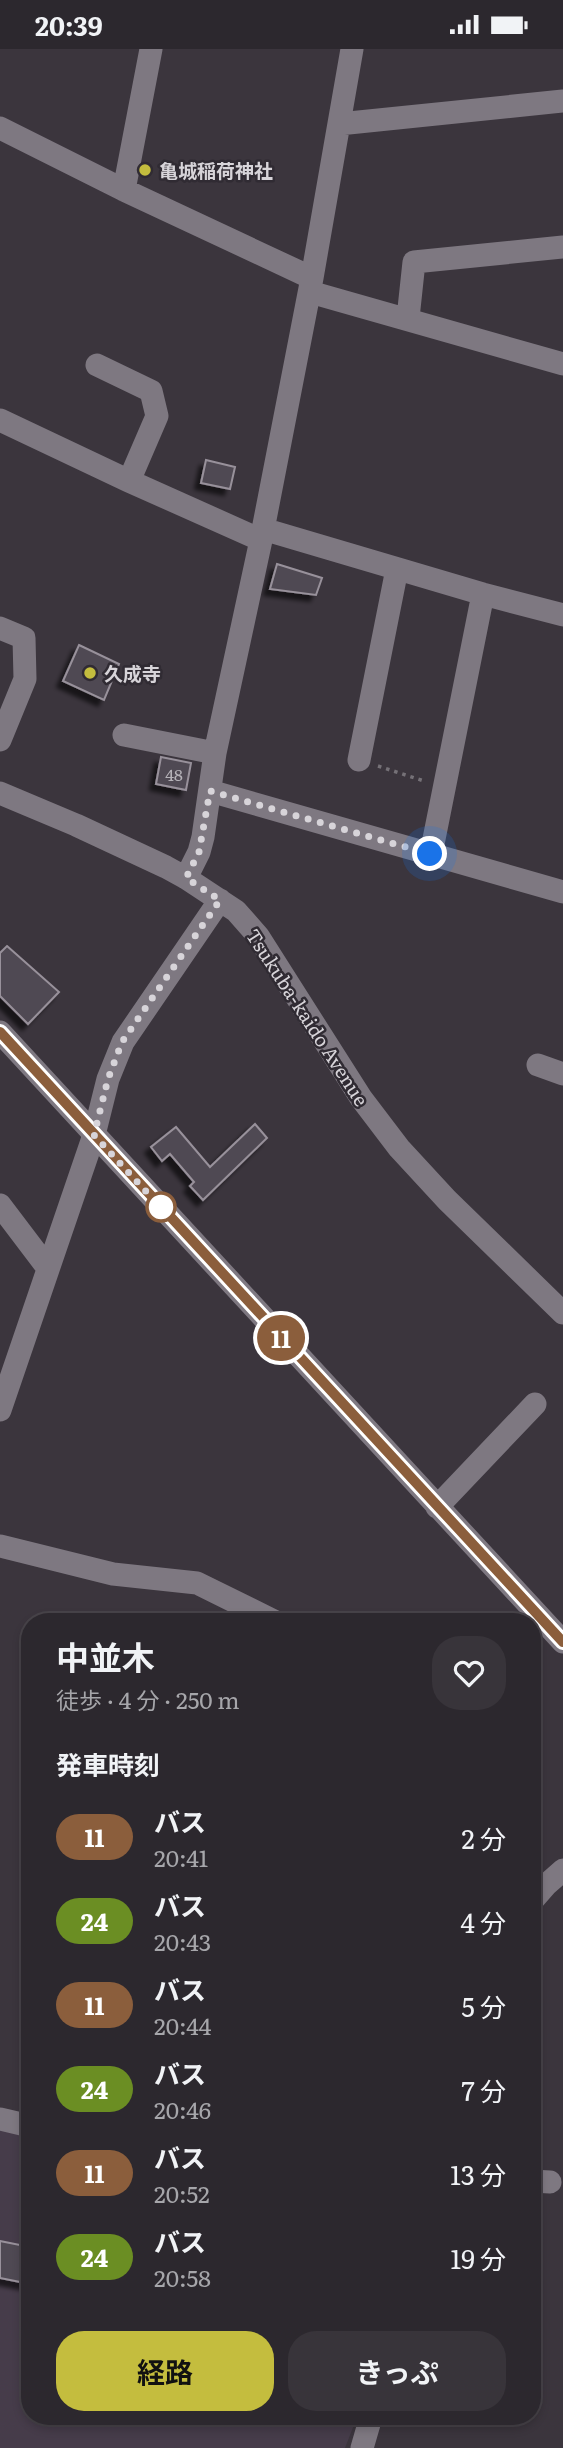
<!DOCTYPE html>
<html lang="ja">
<meta charset="utf-8">
<style>
:root{--surface:#2c282e;--page:#38343a;--text:#f1f3f6;--muted:#a6a6aa;--line:#48444a;--accent:#c4bd3e}
body{margin:0;font-family:Literata,"Noto Sans JP",serif;background:var(--page);color:var(--text);height:100vh;display:flex;flex-direction:column;font-size:26px;white-space:nowrap}
*{box-sizing:border-box;margin:0}
p{font-size:23px;color:var(--muted)}
.icon{flex:none;width:38px;height:38px;fill:none;stroke:currentColor;stroke-width:2;stroke-linecap:round;stroke-linejoin:round}
.map{position:relative;flex:1;overflow:hidden}
.sheet{position:absolute;left:21px;top:1564px;width:520px;height:812px;display:flex;flex-direction:column;background:var(--surface);border-radius:28px;box-shadow:0 4px 10px #0003,0 0 0 2px var(--line)}
.sheet>*{flex:none}
.badge{padding:0 14px;border-radius:23px;font-size:24px;line-height:46px}
.you{position:absolute;width:35px;height:35px;margin:-18px;border:5px solid #fff;border-radius:50%;background:#1a73e8;box-shadow:0 0 0 10px #1a73e833}
.map>.badge{position:absolute;translate:-50% -50%;box-shadow:0 0 0 4px #fff}
h2{padding:0 35px;font-size:26px;line-height:63px}
.round{display:grid;place-items:center;flex:none;width:74px;height:74px;border-radius:28px;background:var(--page)}
.headline{display:flex;align-items:center;justify-content:space-between;height:119px;padding:0 35px}
h1{font-size:33px;font-weight:700;line-height:52px}
.action{display:flex;gap:14px;margin-top:auto;padding:14px 35px}
.action a{flex:1;height:80px;border-radius:28px;background:var(--accent);color:#111;font-size:28px;font-weight:700;line-height:80px;text-align:center}
.action a+a{background:var(--page);color:var(--text)}
ul{padding:0;list-style:none}
li{display:flex;align-items:center;gap:21px;height:84px;padding:0 35px}
li div{flex:1}
li b{display:block;font-size:26px}
li em{font-style:normal}
li .badge{min-width:77px;font-weight:700;text-align:center}
.status{display:flex;justify-content:space-between;align-items:center;height:49px;padding:0 35px;background:var(--surface);direction:ltr}
.status svg{height:19px;fill:currentColor}
.map>svg:first-child{display:block}
.built{fill:#463c4a}
.building{fill:#504a53;stroke:#98919b;stroke-width:2;filter:url(#shadow)}
.lines{fill:none;stroke-linecap:round;stroke-linejoin:round}
.path{stroke:#757177;stroke-width:3.5;stroke-dasharray:3.5 5;stroke-linecap:butt}
.minor{stroke:#7e7881;stroke-width:23}
.line-casing{stroke:#fff;stroke-width:16}
.line{stroke:#8b5e3c;stroke-width:10}
.walk{stroke:#d7d4d9;stroke-width:7;stroke-dasharray:0 12.6}
.poi-dot{fill:#c4bd3e;stroke:#302b33;stroke-width:2.5}
.stop-dot{fill:#fff;stroke:#8b5e3c;stroke-width:3.5}
.labels{text-anchor:middle;dominant-baseline:central;stroke-width:5;stroke-linejoin:round;paint-order:stroke}
.number-label{font-size:16px;fill:#b5b2b8}
.poi-label{font-size:19px;font-weight:bold;fill:#d7d4d9;stroke:#302b33;text-anchor:start}
.street-label{font-size:19px;fill:#d7d4d9;stroke:#302b33}
</style>
<div class="status"><b>20:39</b><svg viewBox="0 0 49 12"><path d="M0 12V9h3v3zM5 12V6h3v6zM10 12V3h3v9zM15 12V0h3v12zM26 1h20v11H26zM47 4h2v5h-2z"/></svg></div>
<div class="map">
<svg width="563" height="2399" viewBox="0 0 563 2399">
<defs>
<filter id="shadow"><feDropShadow dx="-6" dy="6" stdDeviation="2" flood-color="#0009"/></filter>
</defs>
<rect width="100%" height="100%" fill="#3b353d"/>
<path class="built" d="M 0,2079 L 30,2085 L 30,2368 L 357,2368 L 345,2399 L 0,2399 Z"/>
<path class="building" d="M 206,411 L 235,418 L 230,440 L 201,434 Z
M 277,515 L 322,529 L 316,546 L 270,540 Z
M 79,596 L 119,615 L 104,651 L 63,632 Z
M 161,708 L 191,714 L 186,741 L 156,735 Z
M 7,897 L 59,943 L 28,975 L 0,947 L 0,904 Z
M 255,1075 L 267,1089 L 203,1151 L 190,1137 L 194,1133 L 170,1105 L 162,1112 L 151,1098 L 176,1078 L 210,1118 Z
M 0,2192 L 30,2198 L 30,2235 L 0,2229 Z"/>
<g class="lines">
<path class="path" d="M 378,717 L 424,732"/>
<path class="minor" d="M 339,75 L 563,52
M 0,79 L 124,141 L 312,229
M 124,141 L 151,0
M 310,243 L 563,315
M 408,269 L 414,213 L 563,198
M 97,316 L 151,342 L 157,367 L 129,432
M 0,371 L 129,432 L 261,491
M 263,480 L 483,545 L 563,566
M 0,579 L 24,589 L 25,630 L 0,691
M 124,686 L 215,704
M 359,711 L 397,520
M 210,742 L 563,843
M 0,744 L 76,776 L 166,818 L 186,829 L 236,862 L 258,887 L 361,1049 L 399,1099 L 447,1151 L 563,1264
M 431,805 L 483,545
M 186,829 L 199,803 L 203,788 L 215,704 L 261,491 L 312,229 L 352,0
M 0,983 L 563,1593
M 538,1016 L 563,1025
M 0,1156 L 47,1218
M 0,1361 L 94,1086 L 108,1030 L 123,993 L 220,851
M 437,1458 L 535,1355
M 0,1497 L 113,1525 L 197,1534 L 276,1573
M 532,1852 L 546,1836 L 563,1821
M 0,2070 L 30,2077
M 532,2132 L 550,2133
M 362,2399 L 371,2368"/>
</g>
<g class="lines">
<defs>
<path id="line" d="M 0,983 L 563,1593"/>
</defs>
<use href="#line" class="line-casing"/>
<use href="#line" class="line"/>
<path class="walk" d="M 161,1158 L 166,1164 L 94,1086 L 108,1030 L 122,993 L 220,851 L 186,829 L 199,803 L 210,742 L 430,805"/>
</g>
<g class="poi-dot">
<circle cx="145" cy="121" r="7"/>
<circle cx="90" cy="624" r="7"/>
</g>
<circle class="stop-dot" cx="161" cy="1158" r="14"/>
<g class="labels">
<g class="number-label">
<text x="174" y="725">48</text>
</g>
<g class="poi-label">
<text x="159" y="121">亀城稲荷神社</text>
<text x="104" y="624">久成寺</text>
</g>
<g class="street-label">
<text transform="translate(308 968) rotate(57)">Tsukuba-kaido Avenue</text>
</g>
</g>
</svg>
<div class="you" style="left:430px;top:805px"></div>
<b class="badge" style="left:281px;top:1289px;background:#8b5e3c;color:#fff">11</b>
<section class="sheet">
<div class="headline"><div><h1>中並木</h1><p>徒歩 · 4 分 · 250 m</p></div><a class="round"><svg class="icon" aria-label="heart" viewBox="0 0 24 24"><path d="M12 20l-8-8c-3-5 5-10 8-4 3-6 11-1 8 4z"/></svg></a></div>
<h2>発車時刻</h2>
<ul>
<li><span class="badge" style="background:#8b5e3c;color:#fff">11</span><div><b>バス</b><p>20:41</p></div><em>2 分</em></li>
<li><span class="badge" style="background:#6b8e23;color:#fff">24</span><div><b>バス</b><p>20:43</p></div><em>4 分</em></li>
<li><span class="badge" style="background:#8b5e3c;color:#fff">11</span><div><b>バス</b><p>20:44</p></div><em>5 分</em></li>
<li><span class="badge" style="background:#6b8e23;color:#fff">24</span><div><b>バス</b><p>20:46</p></div><em>7 分</em></li>
<li><span class="badge" style="background:#8b5e3c;color:#fff">11</span><div><b>バス</b><p>20:52</p></div><em>13 分</em></li>
<li><span class="badge" style="background:#6b8e23;color:#fff">24</span><div><b>バス</b><p>20:58</p></div><em>19 分</em></li>
</ul>
<div class="action"><a>経路</a><a>きっぷ</a></div>
</section>
</div>
